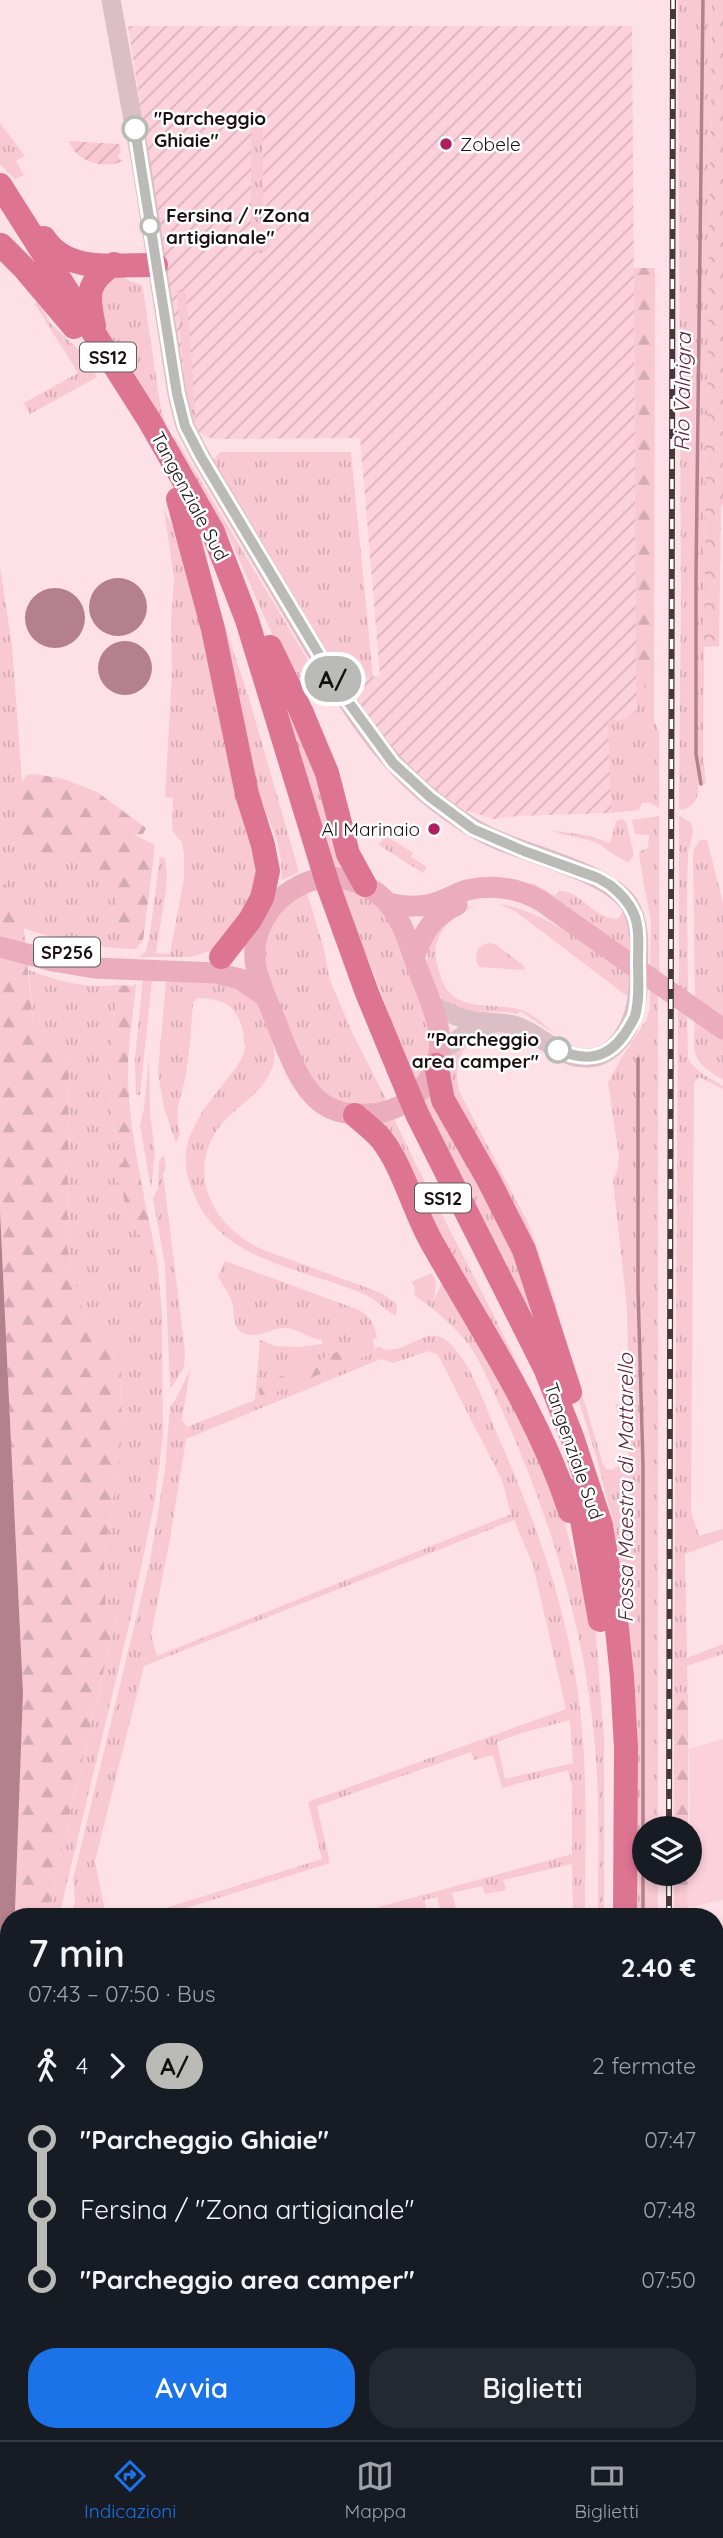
<!DOCTYPE html>
<html lang="it">
<meta charset="utf-8">
<style>
:root{--surface:#171b24;--page:#242831;--text:#f1f3f6;--muted:#9ea1a6;--line:#363941;--accent:#1a73e8}
body{margin:0;font-family:Quicksand,sans-serif;background:var(--page);color:var(--text);height:100vh;display:flex;flex-direction:column;font-size:26px;white-space:nowrap}
*{box-sizing:border-box;margin:0}
p{font-size:23px;color:var(--muted)}
.icon{flex:none;width:38px;height:38px;fill:none;stroke:currentColor;stroke-width:2;stroke-linecap:round;stroke-linejoin:round}
.map{position:relative;flex:1;overflow:hidden}
.panel{position:absolute;left:0px;top:1908px;width:724px;height:534px;display:flex;flex-direction:column;background:var(--surface);border-radius:28px 28px 0 0;box-shadow:0 4px 10px #0003}
.panel>*{flex:none}
.badge{padding:0 14px;border-radius:23px;font-size:24px;line-height:46px}
.fabs{position:absolute;left:632px;top:1816px;display:grid;gap:14px}
.fabs a{display:grid;place-items:center;width:70px;height:70px;border-radius:50%;background:var(--surface);box-shadow:0 4px 10px #0003;font-size:35px}
.map>.badge{position:absolute;translate:-50% -50%;box-shadow:0 0 0 4px #fff}
.legs{display:flex;align-items:center;gap:10px;height:77px;padding:0 28px;font-size:23px}
.legs p{margin-inline-start:auto}
.summary{display:flex;align-items:center;justify-content:space-between;height:119px;padding:0 28px}
h1{font-size:38px;font-weight:600;line-height:52px}
.button{display:flex;gap:14px;margin-top:auto;padding:14px 28px}
.button a{flex:1;height:80px;border-radius:28px;background:var(--accent);color:#fff;font-size:28px;font-weight:600;line-height:80px;text-align:center}
.button a+a{background:var(--page);color:var(--text)}
ul{padding:0 28px;list-style:none}
li{display:flex;align-items:center;gap:24px;height:70px;font-size:26px}
li i{display:grid;place-items:center;width:10px;height:100%;margin:0 9px;background:currentColor}
li i::after{content:'';width:18px;height:18px;margin:-9px;border:5px solid;border-radius:50%;background:var(--surface)}
li p{margin-inline-start:auto}
li:first-child i{background:linear-gradient(#0000 50%,currentColor 0)}
li:last-child i{background:linear-gradient(currentColor 50%,#0000 0)}
.dock{display:flex;justify-content:space-around;align-items:center;height:98px;border-top:2px solid var(--line);background:var(--surface);font-size:19px;color:var(--muted)}
.dock a{display:grid;justify-items:center;gap:4px}
.dock .selected{color:var(--accent)}
.map>svg:first-child{display:block}
.built{fill:#fdd1db}
.industrial{fill:url(#industrial-furrows)}
.grass{fill:url(#grass-tufts);fill-rule:evenodd}
.forest{fill:url(#forest-firs)}
.park{fill:url(#park-crowns)}
.garden{fill:url(#garden-furrows)}
.water{fill:#b5808d}
.lines{fill:none;stroke-linecap:round;stroke-linejoin:round}
.stream{stroke:#b5808d;stroke-width:3.5}
.runway{stroke:#a28c90;stroke-width:84}
.secondary{stroke:#dbbec6;stroke-width:19}
.primary{stroke:#ebacbe;stroke-width:21}
.highway{stroke:#dd7492;stroke-width:24}
.rail-casing{stroke:#46373a;stroke-width:6}
.rail{stroke:#fff;stroke-width:3.5;stroke-dasharray:10;stroke-linecap:butt}
.line-1-casing{stroke:#fff;stroke-width:16}
.line-1{stroke:#babab7;stroke-width:10}
.stop-1-dot{fill:#fff;stroke:#babab7;stroke-width:3.5}
.poi-dot{fill:#ae2059;stroke:#fff;stroke-width:2.5}
.labels{text-anchor:middle;dominant-baseline:central;stroke-width:5;stroke-linejoin:round;paint-order:stroke}
.shield{fill:#fff;stroke:#60585a;stroke-width:2}
.shield-label{font-size:18px;font-weight:bold;fill:#1c1013}
.stop-label{font-size:19px;font-weight:bold;fill:#1c1013;stroke:#fff;text-anchor:start}
.poi-label{font-size:19px;fill:#1c1013;stroke:#fff;text-anchor:start}
.street-label{font-size:19px;fill:#1c1013;stroke:#fff}
.water-label{font-size:21px;font-style:italic;fill:#5e1d32;stroke:#fff}
</style>
<div class="map">
<svg width="723" height="2440" viewBox="0 0 723 2440">
<defs>
<pattern id="industrial-furrows" width="10" height="10" patternUnits="userSpaceOnUse" patternTransform="scale(1.75)"><rect width="10" height="10" fill="#fdd1db"/><path d="M-1 1l2-2M0 10L10 0M9 11l2-2" fill="none" stroke="#d8b2bb"/></pattern>
<pattern id="grass-tufts" width="24" height="20" patternUnits="userSpaceOnUse" patternTransform="scale(1.75)"><rect width="24" height="20" fill="#f8c8d3"/><path d="M3 7l-1-3M5 7V3M7 7l1-3M15 17l-1-3M17 17v-4M19 17l1-3" fill="none" stroke="#d4abb4"/></pattern>
<pattern id="forest-firs" width="22" height="20" patternUnits="userSpaceOnUse" patternTransform="scale(1.75)"><rect width="22" height="20" fill="#f8c8d3"/><path d="M5 1l3.5 6h-7zM16 11l3.5 6h-7z" fill="#d4abb4"/></pattern>
<pattern id="park-crowns" width="20" height="18" patternUnits="userSpaceOnUse" patternTransform="scale(1.75)"><rect width="20" height="18" fill="#f8c8d3"/><path d="M2 6a3 3 0 1 1 6 0M12 15a3 3 0 1 1 6 0" fill="none" stroke="#d4abb4"/></pattern>
<pattern id="garden-furrows" width="10" height="10" patternUnits="userSpaceOnUse" patternTransform="scale(1.75)"><rect width="10" height="10" fill="#f8c8d3"/><path d="M-1 1l2-2M0 10L10 0M9 11l2-2" fill="none" stroke="#d4abb4"/></pattern>
</defs>
<rect width="100%" height="100%" fill="#fee1e7"/>
<path class="built" d="M 723,1739 L 723,1900 L 687,1908 L 688,1874 L 690,1874 L 689,1749 Z
M 44,2432 L 391,2433 L 391,2440 L 44,2440 Z"/>
<path class="industrial" d="M 128,26 L 632,26 L 637,711 L 627,719 L 611,813 L 517,816 L 494,819 L 457,808 L 404,767 L 342,679 L 380,676 L 360,438 L 212,439 L 196,430 L 188,410 Z"/>
<path class="grass" d="M 678,0 L 712,0 L 703,755 L 706,783 L 698,785 C 699,797 695,806 682,810 L 679,808 L 681,598 Z
M 263,110 L 263,209 L 271,216 L 270,246 L 264,253 L 255,253 L 251,250 L 251,110 Z
M 0,123 L 25,156 L 16,161 L 24,175 L 15,179 L 0,164 Z
M 106,276 L 123,276 L 125,279 L 141,285 L 143,289 L 160,404 L 167,430 L 97,316 Z
M 177,290 L 186,293 L 196,423 L 193,422 L 185,386 Z
M 38,302 L 51,324 L 80,351 L 97,377 L 30,414 L 24,403 L 78,373 L 35,304 Z
M 174,436 L 322,684 L 306,694 L 336,764 L 279,650 L 228,534 L 209,506 L 174,448 Z
M 220,452 L 351,452 L 373,677 L 342,679 L 212,461 Z
M 164,510 L 181,543 L 246,812 L 259,890 L 213,950 L 190,957 L 139,957 L 146,951 L 150,933 L 160,857 L 165,858 L 167,875 L 166,889 L 156,953 L 170,954 L 184,878 L 184,855 L 182,843 L 172,830 L 173,798 L 165,797 L 172,673 L 171,623 L 174,577 Z
M 0,567 L 12,646 L 22,781 L 155,845 L 143,940 L 136,949 C 89,948 45,937 0,920 Z
M 218,605 L 248,695 L 299,872 L 282,880 L 281,861 L 277,840 L 254,781 Z
M 636,679 L 649,691 L 654,692 L 654,721 L 659,731 L 659,808 L 650,803 L 642,803 L 639,810 L 611,813 L 608,721 L 627,719 L 637,711 Z
M 287,691 L 347,868 L 332,866 L 283,708 Z
M 659,816 L 659,976 L 650,970 L 651,922 L 639,856 L 640,851 L 648,848 L 649,835 L 635,834 L 632,820 Z
M 679,816 L 691,822 L 693,832 L 688,853 L 687,890 L 688,997 L 679,990 Z
M 622,819 L 626,822 L 634,855 L 629,862 C 618,859 608,850 599,844 C 588,838 564,836 550,830 L 590,836 L 610,843 L 616,821 Z
M 385,835 L 413,853 L 411,857 L 427,867 L 423,873 L 379,845 Z
M 700,840 L 707,840 L 723,903 L 723,1021 L 695,1001 L 693,858 L 694,849 Z
M 498,883 L 534,884 L 555,896 L 559,891 C 581,890 593,919 618,919 L 623,911 L 629,927 L 629,955 Z
M 336,886 C 360,892 372,898 387,918 L 427,1016 L 431,1053 L 413,1087 L 399,1054 L 388,1011 L 369,961 L 352,931 Z
M 306,890 L 323,945 L 330,980 L 353,1034 L 388,1103 L 374,1106 L 339,1102 L 324,1093 L 307,1075 L 269,980 L 264,955 L 270,926 L 296,895 Z
M 498,904 C 543,910 591,948 628,973 L 628,997 L 515,911 Z
M 477,905 C 458,913 441,925 436,946 C 434,957 438,967 441,978 C 454,1015 492,1001 521,1010 C 534,1014 546,1027 557,1035 L 520,1011 L 518,1014 C 495,1008 470,1017 448,1004 C 440,1000 437,990 433,982 C 416,945 439,914 477,905 Z
M 488,943 L 495,944 L 524,966 L 525,970 L 479,967 C 474,957 475,946 488,943 Z
M 29,970 C 56,981 87,989 117,985 L 111,1056 L 110,1097 L 115,1134 L 126,1148 L 123,1162 L 114,1170 L 123,1193 L 125,1206 L 138,1233 L 156,1255 L 158,1267 L 162,1316 L 163,1436 L 154,1504 L 131,1617 L 59,1916 L 46,1916 L 117,1615 L 106,1612 L 104,1560 L 122,1437 L 121,1361 L 116,1346 L 108,1339 L 87,1330 L 67,1247 L 69,1059 L 33,1023 Z
M 143,976 C 167,977 194,974 217,978 C 228,980 247,991 255,998 C 261,1004 264,1019 268,1027 C 274,1043 278,1058 270,1073 C 258,1098 235,1106 219,1127 C 185,1175 214,1227 261,1249 L 381,1293 L 397,1304 L 396,1316 C 385,1311 377,1300 366,1295 C 296,1264 208,1263 187,1173 C 179,1137 207,1105 227,1079 C 234,1070 241,1062 244,1052 C 246,1045 244,1037 243,1031 C 236,1004 223,999 197,998 L 193,1003 C 191,1026 190,1051 186,1074 C 182,1096 173,1112 180,1134 L 176,1143 L 164,1108 L 158,1072 L 166,981 L 152,980 L 140,1095 L 136,1095 L 135,1060 Z
M 650,988 L 658,993 L 658,1829 L 644,1829 L 644,1874 L 658,1874 L 658,1916 L 632,1916 L 615,1530 L 596,1456 L 546,1295 L 445,1076 L 448,1059 L 452,1051 L 483,1031 L 509,1033 L 508,1036 C 469,1026 449,1059 460,1093 L 528,1223 L 549,1284 L 603,1464 L 606,1469 L 612,1470 L 630,1459 L 615,1404 L 629,1404 L 627,1308 L 613,1180 L 617,1171 L 619,1156 L 608,1083 L 623,1055 L 647,1019 L 650,1007 Z
M 678,1006 L 687,1013 L 688,1058 C 697,1074 709,1077 723,1086 L 723,1089 L 699,1077 L 694,1082 L 691,1512 L 699,1536 L 723,1529 L 723,1540 L 685,1554 L 687,1658 L 723,1644 L 723,1654 L 687,1666 L 688,1702 L 684,1697 L 678,1697 L 674,1701 Z
M 695,1018 L 723,1038 L 723,1080 C 690,1060 693,1055 695,1018 Z
M 149,1057 L 150,1113 L 155,1153 L 151,1189 L 140,1125 L 144,1109 Z
M 431,1094 L 516,1244 L 557,1371 L 421,1104 Z
M 394,1119 C 439,1214 491,1304 534,1399 L 375,1124 Z
M 164,1155 L 166,1167 L 163,1174 L 185,1351 L 184,1367 L 172,1387 L 170,1387 L 165,1265 L 153,1198 L 158,1188 L 159,1160 Z
M 225,1261 L 359,1310 C 371,1317 375,1325 377,1339 L 373,1339 L 374,1350 L 378,1346 C 399,1362 426,1322 447,1341 C 471,1361 485,1406 497,1434 C 536,1522 569,1612 580,1709 C 588,1777 585,1847 585,1916 L 573,1916 L 572,1864 L 503,1880 L 506,1890 L 485,1894 L 482,1886 L 452,1893 L 458,1916 L 442,1916 L 437,1897 L 424,1900 L 428,1916 L 346,1916 L 572,1854 L 572,1787 L 568,1770 L 502,1788 L 493,1755 L 474,1760 L 471,1752 L 317,1806 L 330,1863 L 161,1916 L 140,1916 L 322,1859 L 308,1802 L 566,1709 L 533,1565 L 514,1520 L 144,1666 L 95,1861 L 106,1916 L 72,1916 L 75,1899 L 73,1879 L 150,1561 L 165,1469 L 170,1406 L 176,1399 L 190,1370 L 182,1420 L 187,1427 L 255,1400 L 260,1340 L 275,1346 L 297,1347 L 322,1344 L 322,1340 C 309,1339 299,1329 285,1328 C 273,1328 264,1335 252,1335 C 230,1334 236,1315 232,1301 C 229,1293 222,1284 218,1276 ZM 429,1351 L 438,1355 L 502,1480 L 511,1514 L 157,1656 L 151,1635 L 170,1539 L 186,1439 L 381,1359 L 393,1363 ZM 570,1720 L 573,1763 L 505,1779 L 497,1742 L 525,1732 Z
M 432,1273 L 436,1281 L 434,1300 L 445,1277 L 557,1491 L 576,1567 L 595,1624 L 604,1739 L 604,1916 L 598,1916 C 598,1860 600,1803 595,1747 C 584,1612 539,1484 480,1363 C 465,1334 441,1314 414,1295 L 415,1287 L 411,1282 Z
M 9,2096 L 9,2432 L 17,2433 L 17,2440 L 0,2440 L 0,2184 Z
M 40,2433 L 176,2433 L 176,2440 L 40,2440 Z
M 258,2433 L 391,2433 L 391,2440 L 265,2440 Z"/>
<path class="forest" d="M 634,268 L 655,268 L 654,692 L 649,691 L 636,679 Z
M 35,774 L 64,779 L 97,792 L 146,828 L 143,834 L 132,835 L 137,844 L 154,853 L 143,940 L 136,949 L 126,949 C 123,940 118,929 117,920 C 116,906 121,897 105,889 C 100,873 92,855 73,853 L 59,860 L 48,859 L 36,857 L 18,847 C 15,823 11,794 27,775 Z
M 0,864 L 4,881 L 24,930 L 33,1023 L 69,1059 L 67,1247 L 87,1329 L 108,1339 L 117,1346 L 121,1361 L 122,1437 L 104,1560 L 106,1611 L 117,1614 L 46,1916 L 14,1916 L 23,1693 L 0,1211 Z
M 136,983 C 134,1010 129,1037 128,1063 C 127,1128 144,1192 156,1255 L 138,1233 L 125,1206 L 123,1193 L 116,1179 L 114,1170 L 123,1162 L 126,1148 L 115,1134 L 110,1097 L 111,1056 L 117,985 L 133,986 Z
M 353,1346 L 368,1346 L 371,1354 L 260,1398 L 259,1389 C 269,1377 294,1373 309,1368 C 315,1366 320,1359 327,1356 C 335,1352 344,1350 353,1346 Z
M 678,1697 L 684,1697 L 688,1702 L 688,1829 L 674,1829 L 674,1701 Z
M 674,1874 L 688,1874 L 687,1916 L 674,1916 Z
M 9,1969 L 9,2096 L 0,2184 L 0,2057 Z"/>
<path class="park" d="M 712,0 L 723,0 L 723,503 L 721,508 L 719,646 L 704,647 Z
M 723,2112 L 723,2440 L 686,2440 L 686,2433 L 716,2432 L 716,2113 Z"/>
<path class="garden" d="M 69,141 L 119,144 L 121,153 L 118,154 L 119,159 L 123,161 C 103,170 75,161 69,141 Z"/>
<path class="water" d="M89 607a29 29 0 1 1 58 0a29 29 0 1 1-58 0Z
M25 618a30 30 0 1 1 60 0a30 30 0 1 1-60 0Z
M98 668a27 27 0 1 1 54 0a27 27 0 1 1-54 0Z
M 0,1211 L 23,1693 L 15,1910 L 14,1916 L 9,1916 L 9,1969 L 0,2057 Z"/>
<g class="lines">
<path class="stream" d="M 701,784 L 696,754 L 696,576 L 703,0
M 638,1059 L 638,1290 L 643,1465 L 643,1916"/>
<path class="runway" d="M 205,2440 L 205,2432"/>
<path class="secondary" d="M 111,0 L 142,169 L 177,394 L 185,426 L 201,457 C 236,517 271,576 306,635 C 342,694 376,754 431,798 C 450,813 470,828 493,838 C 530,855 607,872 629,904 C 643,926 638,957 638,982 C 639,1018 617,1069 572,1056 C 552,1050 537,1033 517,1026 C 503,1021 489,1023 475,1021 C 459,1019 445,1012 431,1004
M 440,1052 L 468,1032 L 490,1025"/>
<path class="primary" d="M 332,877 C 352,879 370,885 385,900 C 401,916 409,945 417,966 C 424,987 436,1010 439,1032 C 445,1075 411,1112 369,1114 C 350,1115 334,1113 319,1101 C 298,1083 288,1052 278,1027 C 271,1008 260,987 256,967 C 247,921 287,879 332,877 Z
M 388,903 C 402,906 417,908 431,904 C 443,901 455,894 467,890 C 493,884 518,888 541,901 L 723,1029
M 0,947 L 53,961 L 94,968 L 216,973 L 240,979 L 266,997
M 414,958 C 422,934 433,915 457,905"/>
<path class="highway" d="M 0,185 L 149,420 L 213,532 L 247,620 L 328,885 L 367,993 L 417,1114 L 545,1368 L 572,1437 L 601,1525 L 615,1610 L 622,1677 L 626,1748 L 625,1916
M 44,238 C 68,275 118,264 156,265
M 1,245 L 23,267 L 74,327
M 94,326 C 87,295 86,282 114,264
M 178,499 L 213,629 L 247,794 L 263,845 L 268,871 L 262,898 L 250,920 L 221,957
M 270,647 L 301,711 L 327,773 L 348,854 L 365,885
M 436,1065 L 443,1100 L 488,1179 L 524,1250 L 570,1392
M 355,1115 C 364,1123 375,1131 382,1140 C 403,1167 414,1211 431,1241 C 482,1332 537,1411 570,1511
M 574,1491 L 580,1509 L 600,1620
M 610,2440 L 610,2432"/>
<defs>
<path id="rail" d="M 669,1829 L 673,0
M 669,1916 L 669,1874
M 668,2432 L 668,2440"/>
</defs>
<use href="#rail" class="rail-casing"/>
<use href="#rail" class="rail"/>
</g>
<g class="lines">
<defs>
<path id="line-1" d="M 135,129 L 177,394 L 185,426 L 201,457 L 344,696 L 393,763 L 430,797 L 473,829 L 524,851 L 598,878 L 610,885 C 620,893 629,902 634,914 C 640,929 638,947 638,962 C 638,980 640,999 635,1016 C 632,1023 628,1029 624,1035 C 606,1060 585,1061 558,1050"/>
</defs>
<use href="#line-1" class="line-1-casing"/>
<use href="#line-1" class="line-1"/>
</g>
<g class="stop-1-dot">
<circle cx="135" cy="129" r="12"/>
<circle cx="150" cy="226" r="9"/>
<circle cx="558" cy="1050" r="12"/>
</g>
<g class="poi-dot">
<circle cx="446" cy="144" r="7"/>
<circle cx="434" cy="829" r="7"/>
</g>
<g class="labels">
<g class="shield">
<rect x="80" y="342.5" width="56" height="29" rx="5"/>
<rect x="34" y="937.5" width="66" height="29" rx="5"/>
<rect x="415" y="1183.5" width="56" height="29" rx="5"/>
</g>
<g class="shield-label">
<text x="108" y="357">SS12</text>
<text x="67" y="952">SP256</text>
<text x="443" y="1198">SS12</text>
</g>
<g class="stop-label">
<text x="154" y="118">"Parcheggio<tspan x="154" dy="22">Ghiaie"</tspan></text>
<text x="166" y="215">Fersina / "Zona<tspan x="166" dy="22">artigianale"</tspan></text>
<text x="539" y="1039" text-anchor="end">"Parcheggio<tspan x="539" dy="22">area camper"</tspan></text>
</g>
<g class="poi-label">
<text x="460" y="144">Zobele</text>
<text x="420" y="829" text-anchor="end">Al Marinaio</text>
</g>
<g class="street-label">
<text transform="translate(190 496) rotate(62)">Tangenziale Sud</text>
<text transform="translate(574 1451) rotate(71)">Tangenziale Sud</text>
</g>
<g class="water-label">
<text transform="translate(682 392) rotate(-89)">Rio Valnigra</text>
<text transform="translate(625 1488) rotate(-90)">Fossa Maestra di Mattarello</text>
</g>
</g>
</svg>
<div class="fabs">
<a><svg class="icon" aria-label="layers" viewBox="0 0 24 24"><path d="M12 4l9 5-9 5-9-5zM3 14l9 5 9-5"/></svg></a>
</div>
<b class="badge" style="left:333px;top:679px;background:#babab7;color:#111">A/</b>
<section class="panel">
<div class="summary"><div><h1>7 min</h1><p>07:43 – 07:50 · Bus</p></div><b>2.40 €</b></div>
<div class="legs"><svg class="icon" aria-label="walk" viewBox="0 0 24 24"><circle cx="13" cy="4" r="2"/><path d="M13 8l-2 6 4 7M11 14l-3 7M7 12l3-4h3l4 4"/></svg>4<svg class="icon" aria-label="forward" viewBox="0 0 24 24"><path d="M9 5l7 7-7 7"/></svg><b class="badge" style="background:#babab7;color:#111">A/</b><p>2 fermate</p></div>
<ul>
<li><i style="color:#babab7"></i><b>&quot;Parcheggio Ghiaie&quot;</b><p>07:47</p></li>
<li><i style="color:#babab7"></i><span>Fersina / &quot;Zona artigianale&quot;</span><p>07:48</p></li>
<li><i style="color:#babab7"></i><b>&quot;Parcheggio area camper&quot;</b><p>07:50</p></li>
</ul>
<div class="button"><a>Avvia</a><a>Biglietti</a></div>
</section>
</div>
<nav class="dock">
<a class="selected"><svg class="icon" aria-label="directions" viewBox="0 0 24 24"><path d="M12 3l9 9-9 9-9-9zM9 14v-3h6M13 9l2 2-2 2"/></svg>Indicazioni</a>
<a><svg class="icon" aria-label="map" viewBox="0 0 24 24"><path d="M3 6l6-2 6 2 6-2v14l-6 2-6-2-6 2zM9 4v14M15 6v14"/></svg>Mappa</a>
<a><svg class="icon" aria-label="tickets" viewBox="0 0 24 24"><path d="M3 7h18v10H3zM15 7v10"/></svg>Biglietti</a>
</nav>
